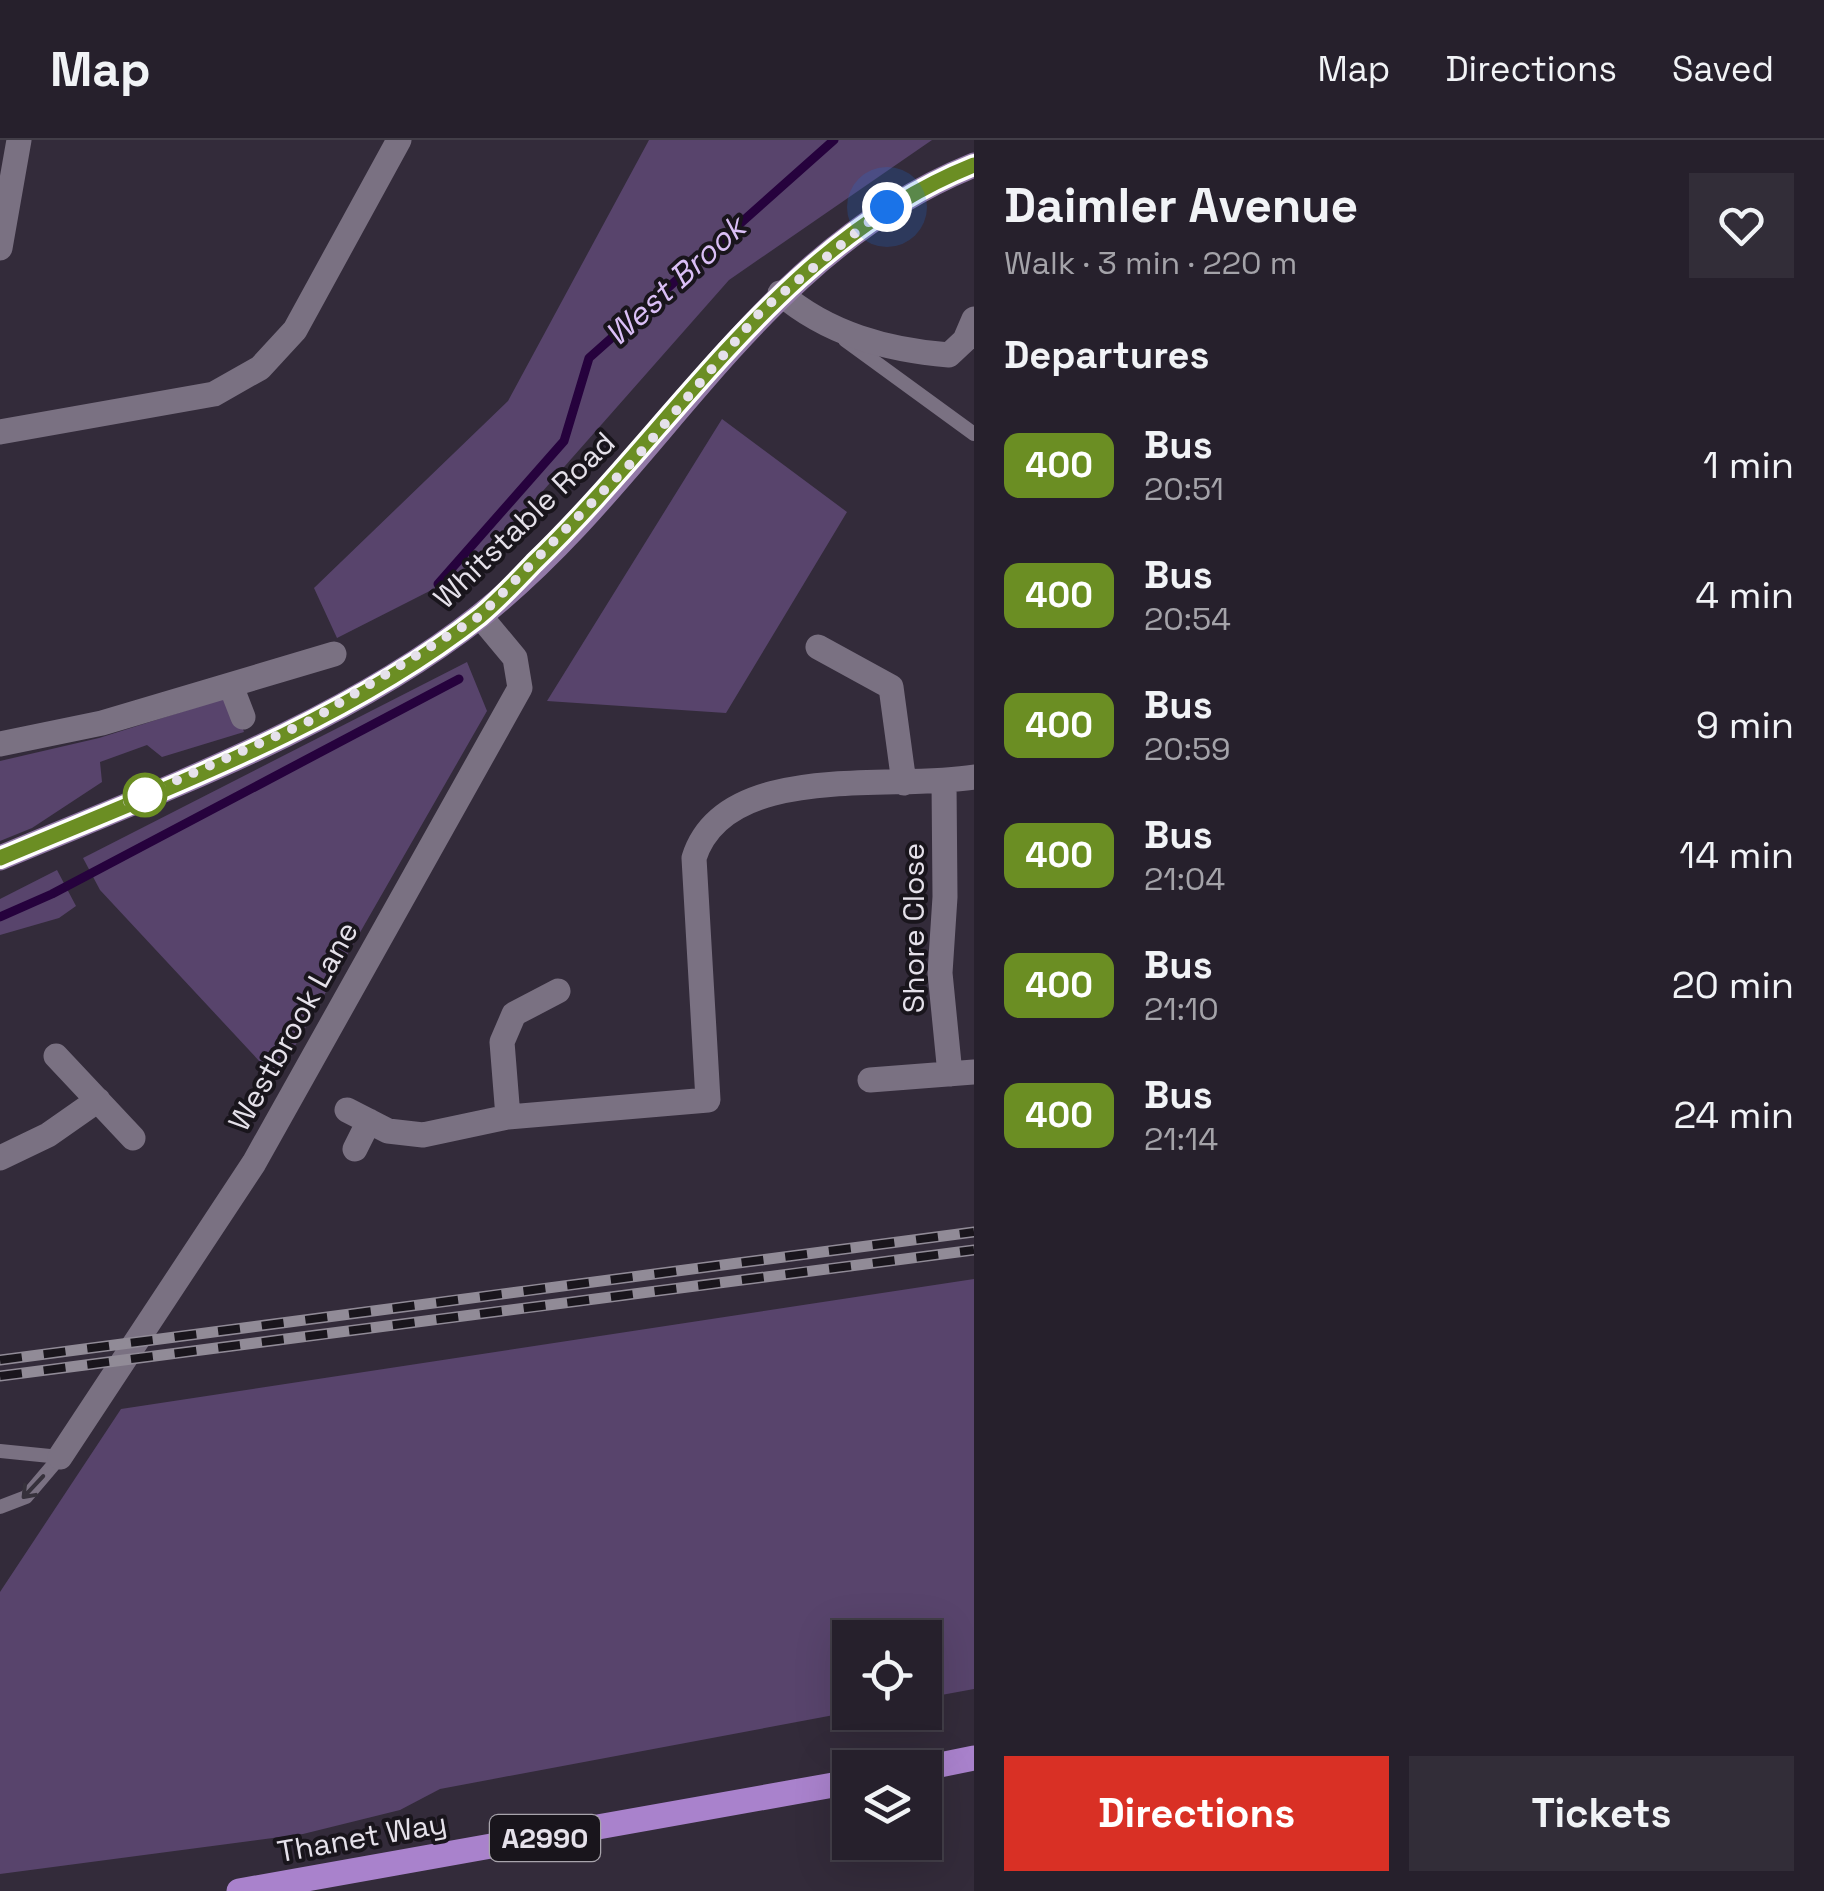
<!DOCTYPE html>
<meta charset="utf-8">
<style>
:root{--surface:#26202c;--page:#322d38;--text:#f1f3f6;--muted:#a4a3a9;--line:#423e48;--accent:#d93025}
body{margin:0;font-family:"Space Grotesk",sans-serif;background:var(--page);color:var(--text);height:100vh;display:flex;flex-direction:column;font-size:38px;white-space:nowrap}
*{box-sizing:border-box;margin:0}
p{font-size:32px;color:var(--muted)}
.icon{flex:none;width:55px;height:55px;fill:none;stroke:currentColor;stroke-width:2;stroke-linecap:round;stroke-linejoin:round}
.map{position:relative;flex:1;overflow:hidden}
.side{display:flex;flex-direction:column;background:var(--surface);width:850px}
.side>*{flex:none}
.badge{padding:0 20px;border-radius:15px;font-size:35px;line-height:65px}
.fabs{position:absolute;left:832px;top:1480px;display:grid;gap:20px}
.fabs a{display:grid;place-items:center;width:110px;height:110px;border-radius:0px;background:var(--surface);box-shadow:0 10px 40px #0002,0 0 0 2px var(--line);font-size:50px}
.you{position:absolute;width:50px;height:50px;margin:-25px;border:8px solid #fff;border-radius:50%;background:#1a73e8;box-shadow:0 0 0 15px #1a73e833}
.map>.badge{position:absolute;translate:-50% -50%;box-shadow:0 0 0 5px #fff}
h2{padding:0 30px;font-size:38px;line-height:90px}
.round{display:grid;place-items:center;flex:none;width:105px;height:105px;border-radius:0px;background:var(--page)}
.summary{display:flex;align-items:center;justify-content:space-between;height:170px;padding:0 30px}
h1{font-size:48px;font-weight:600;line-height:75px}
.action{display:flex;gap:20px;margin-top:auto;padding:20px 30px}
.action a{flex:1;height:115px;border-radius:0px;background:var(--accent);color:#fff;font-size:40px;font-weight:600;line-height:115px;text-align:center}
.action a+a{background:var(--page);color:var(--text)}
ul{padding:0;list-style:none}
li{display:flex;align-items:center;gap:30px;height:130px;padding:0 30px}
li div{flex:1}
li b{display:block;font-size:38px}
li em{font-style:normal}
li .badge{min-width:110px;font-weight:700;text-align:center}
header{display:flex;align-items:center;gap:60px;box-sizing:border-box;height:140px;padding:0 50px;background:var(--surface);border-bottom:2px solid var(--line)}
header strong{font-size:48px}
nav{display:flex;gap:55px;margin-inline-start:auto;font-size:35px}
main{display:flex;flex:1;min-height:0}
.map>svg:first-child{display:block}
.green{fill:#58446c}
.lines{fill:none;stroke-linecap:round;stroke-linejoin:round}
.stream{stroke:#26023d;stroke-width:9}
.service{stroke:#7a7182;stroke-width:14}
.minor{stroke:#7a7182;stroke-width:25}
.secondary{stroke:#9279a7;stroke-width:25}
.primary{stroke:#a982cc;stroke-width:25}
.rail-casing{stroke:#918b97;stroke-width:11}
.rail{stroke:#19151c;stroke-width:8;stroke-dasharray:22;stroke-linecap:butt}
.oneway{stroke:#36313b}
.line-casing{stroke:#fff;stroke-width:22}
.line{stroke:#6b8e23;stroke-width:15}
.walk{stroke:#e5e1ea;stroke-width:10;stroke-dasharray:0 18}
.stop-dot{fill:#fff;stroke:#6b8e23;stroke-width:5}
.labels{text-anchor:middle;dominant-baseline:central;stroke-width:8;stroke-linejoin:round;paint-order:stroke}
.shield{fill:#19151c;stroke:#a8a4ac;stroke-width:2.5}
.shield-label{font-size:28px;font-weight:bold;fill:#e5e1ea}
.street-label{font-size:30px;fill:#e5e1ea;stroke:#19151c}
.water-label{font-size:32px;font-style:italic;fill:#dabff6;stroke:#19151c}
</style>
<header>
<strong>Map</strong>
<nav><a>Map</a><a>Directions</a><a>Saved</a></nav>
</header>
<main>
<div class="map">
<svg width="974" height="1751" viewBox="0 0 974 1751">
<rect width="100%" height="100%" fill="#332b3a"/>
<path class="green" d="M 649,0 L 932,0 L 729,140 L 475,428 L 337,498 L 314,448 L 508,261 Z
M 722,279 L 847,372 L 726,573 L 547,561 Z
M 467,522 L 487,571 L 276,939 L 100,750 L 83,718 Z
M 232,556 L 244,592 L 162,617 L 147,605 L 100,622 L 102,642 L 32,688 L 0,701 L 0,621 L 99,598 Z
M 57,730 L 76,766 L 59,778 L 0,795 L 0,759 Z
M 974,1139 L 974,1549 L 925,1558 L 925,1498 L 850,1498 L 850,1572 L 440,1649 L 400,1670 L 303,1694 L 0,1734 L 0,1452 L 121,1269 Z"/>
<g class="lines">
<path class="stream" d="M 438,444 L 564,301 L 589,218 L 834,0
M 0,777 L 52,754 L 459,539"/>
<path class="service" d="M 845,200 L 974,294
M 0,1311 L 60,1317
M 0,1367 L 26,1357 L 60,1317"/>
<path class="minor" d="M 0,108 L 19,0
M 780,153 C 828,194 887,210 949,215 L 965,200 L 974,179
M 0,292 L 214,254 L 260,228 L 295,190 L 399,0
M 818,507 L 891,547 L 904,643
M 231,546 L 243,577
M 0,604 L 102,583 L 334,514
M 944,642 L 945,757 L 940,833 L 950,934
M 56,916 L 133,998
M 870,940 L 974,932
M 347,970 L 388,991 L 423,995 L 508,977 L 708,960 L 694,718 C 725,620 891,651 974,637
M 508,977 L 502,902 L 514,874 L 558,851
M 355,1009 L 369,981
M 0,1018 L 48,995 L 98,960
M 60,1317 L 254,1023 L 520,548 L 515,518 L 480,476"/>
<path class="secondary" d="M 0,718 C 159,651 344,584 480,476 C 658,335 753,114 974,25"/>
<path class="primary" d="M 925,1628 L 974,1618
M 239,1751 L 850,1642"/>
<defs>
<path id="rail" d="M 0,1220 L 974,1092
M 0,1236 L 974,1110"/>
</defs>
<use href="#rail" class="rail-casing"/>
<use href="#rail" class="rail"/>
</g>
<defs><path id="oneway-shaft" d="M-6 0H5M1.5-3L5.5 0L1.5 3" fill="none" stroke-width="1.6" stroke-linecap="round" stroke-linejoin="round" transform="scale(2.5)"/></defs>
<use class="oneway" href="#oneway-shaft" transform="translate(33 1347) rotate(133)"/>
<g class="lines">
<defs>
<path id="line" d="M 0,718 C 159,651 343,584 480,476 C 499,460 517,441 534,423 C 677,285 783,101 974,25"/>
</defs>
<use href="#line" class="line-casing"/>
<use href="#line" class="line"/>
<path class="walk" d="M 145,655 L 128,662 L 312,580 L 480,476 L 634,320 L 762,170 L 887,67"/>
</g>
<circle class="stop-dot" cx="145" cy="655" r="20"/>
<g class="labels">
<rect class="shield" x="490" y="1675" width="110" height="46" rx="8"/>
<g class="shield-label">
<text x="545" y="1698">A2990</text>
</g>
<g class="street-label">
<text transform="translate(524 380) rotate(-44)">Whitstable Road</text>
<text transform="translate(913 788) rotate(-90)">Shore Close</text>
<text transform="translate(293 886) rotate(-61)">Westbrook Lane</text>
<text transform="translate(362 1697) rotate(-10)">Thanet Way</text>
</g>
<g class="water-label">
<text transform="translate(675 141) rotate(-42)">West Brook</text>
</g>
</g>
</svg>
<div class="fabs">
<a><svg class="icon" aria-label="locate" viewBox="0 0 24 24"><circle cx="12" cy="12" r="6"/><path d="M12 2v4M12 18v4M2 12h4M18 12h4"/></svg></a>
<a><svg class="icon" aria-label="layers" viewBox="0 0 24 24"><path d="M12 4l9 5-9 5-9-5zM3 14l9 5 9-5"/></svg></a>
</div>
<div class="you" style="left:887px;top:67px"></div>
</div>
<section class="side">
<div class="summary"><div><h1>Daimler Avenue</h1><p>Walk · 3 min · 220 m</p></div><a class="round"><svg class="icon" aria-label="heart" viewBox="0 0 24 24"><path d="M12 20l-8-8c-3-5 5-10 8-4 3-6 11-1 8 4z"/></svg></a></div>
<h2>Departures</h2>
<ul>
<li><span class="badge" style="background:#6b8e23;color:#fff">400</span><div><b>Bus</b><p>20:51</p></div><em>1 min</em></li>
<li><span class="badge" style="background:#6b8e23;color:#fff">400</span><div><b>Bus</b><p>20:54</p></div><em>4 min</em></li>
<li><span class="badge" style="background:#6b8e23;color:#fff">400</span><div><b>Bus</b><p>20:59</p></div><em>9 min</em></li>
<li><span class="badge" style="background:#6b8e23;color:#fff">400</span><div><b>Bus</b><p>21:04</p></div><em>14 min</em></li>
<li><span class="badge" style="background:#6b8e23;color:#fff">400</span><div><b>Bus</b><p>21:10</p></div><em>20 min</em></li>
<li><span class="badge" style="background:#6b8e23;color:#fff">400</span><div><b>Bus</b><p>21:14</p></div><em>24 min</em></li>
</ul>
<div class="action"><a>Directions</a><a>Tickets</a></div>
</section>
</main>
